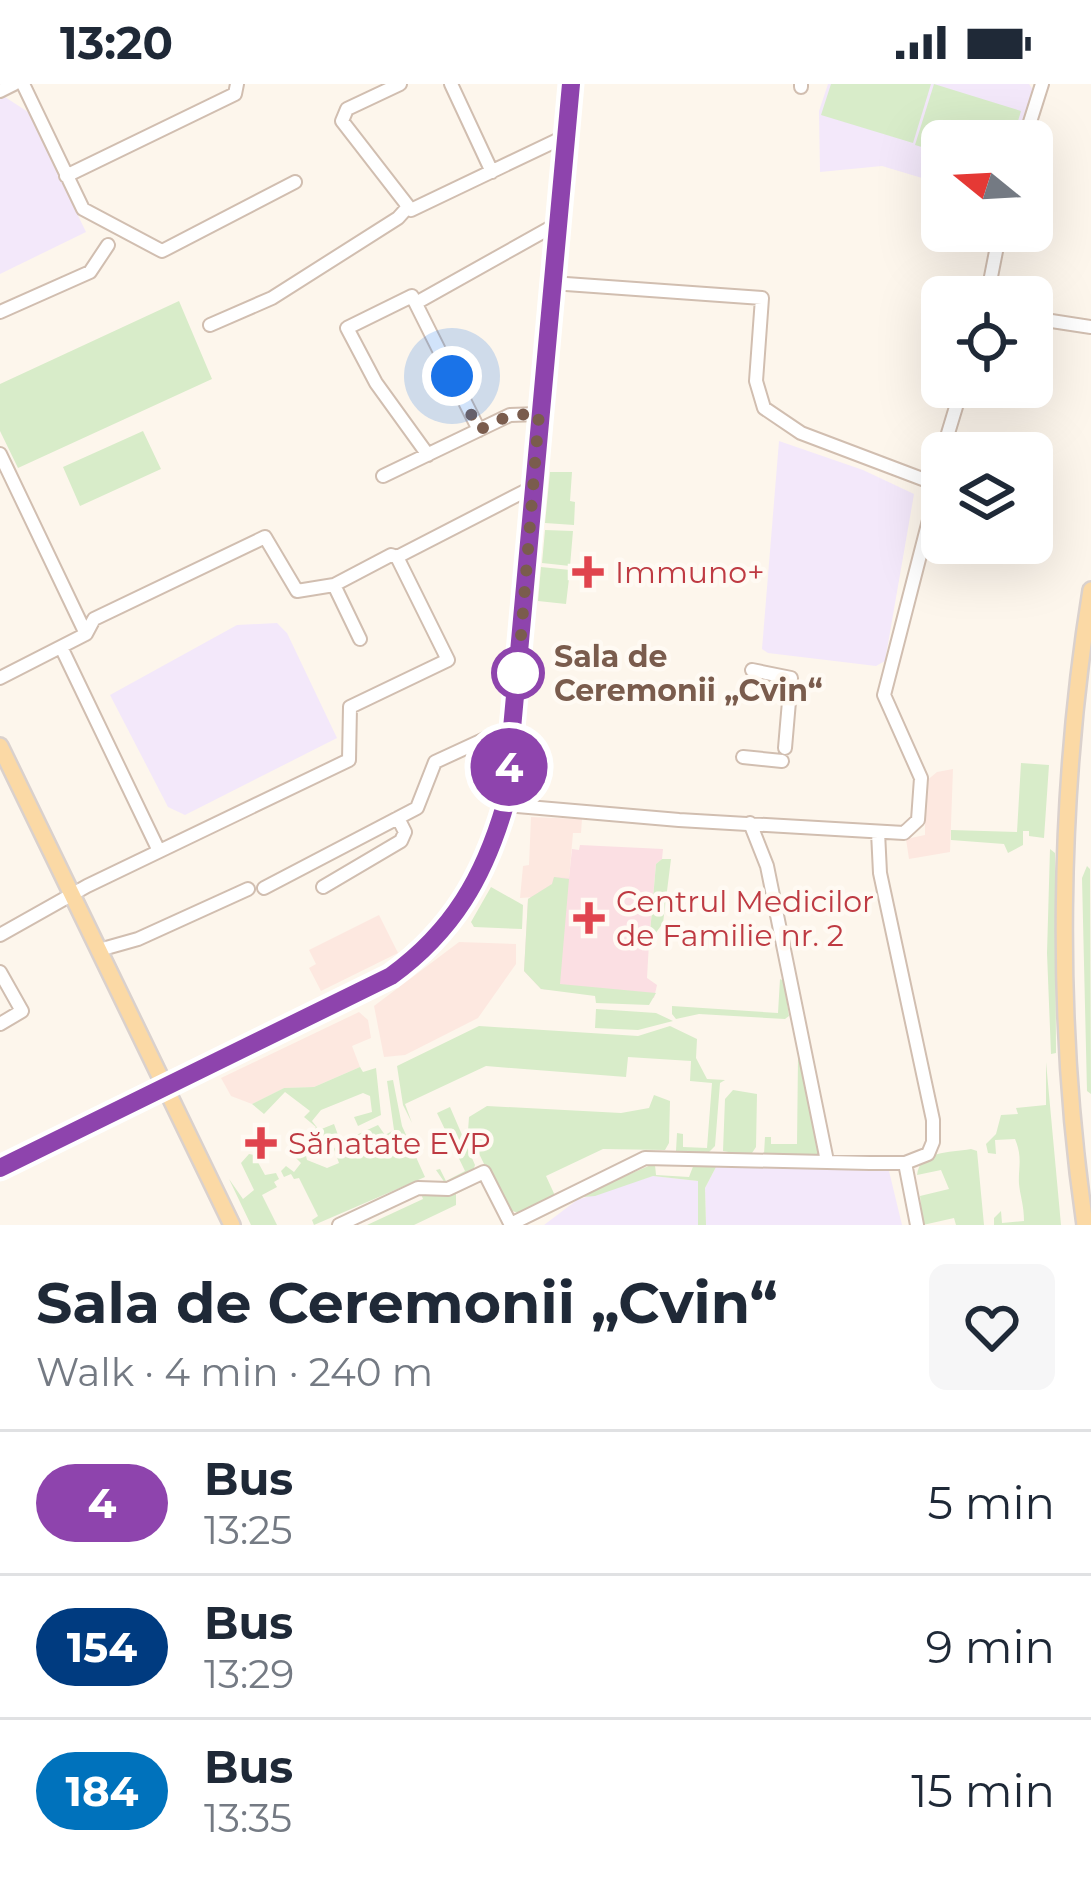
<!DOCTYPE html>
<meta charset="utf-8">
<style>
:root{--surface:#fff;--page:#f6f6f7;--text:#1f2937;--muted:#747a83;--line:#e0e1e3}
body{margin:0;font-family:Montserrat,sans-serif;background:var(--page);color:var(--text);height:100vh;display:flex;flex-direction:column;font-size:45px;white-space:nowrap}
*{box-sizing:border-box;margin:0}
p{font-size:39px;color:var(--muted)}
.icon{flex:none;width:66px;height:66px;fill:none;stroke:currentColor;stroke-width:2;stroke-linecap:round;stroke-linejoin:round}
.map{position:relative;height:1141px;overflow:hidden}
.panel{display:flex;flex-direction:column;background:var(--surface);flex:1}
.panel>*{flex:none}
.badge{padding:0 24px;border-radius:39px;font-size:42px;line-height:78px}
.needle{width:78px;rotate:288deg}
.tools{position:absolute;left:921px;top:36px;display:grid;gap:24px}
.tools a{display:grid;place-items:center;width:132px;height:132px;border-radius:18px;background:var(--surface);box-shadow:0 12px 48px #0002;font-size:60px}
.you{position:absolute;width:60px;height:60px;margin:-30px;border:9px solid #fff;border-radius:50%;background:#1a73e8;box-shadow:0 0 0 18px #1a73e833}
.map>.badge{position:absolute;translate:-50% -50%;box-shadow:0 0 0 6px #fff}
.round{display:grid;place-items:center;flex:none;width:126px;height:126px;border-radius:18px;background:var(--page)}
.head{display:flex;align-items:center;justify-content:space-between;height:204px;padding:0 36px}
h1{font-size:57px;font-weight:700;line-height:90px}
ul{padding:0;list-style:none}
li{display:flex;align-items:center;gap:36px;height:144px;padding:0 36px;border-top:3px solid var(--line)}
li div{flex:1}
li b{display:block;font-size:45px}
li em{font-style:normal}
li .badge{min-width:132px;font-weight:700;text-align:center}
.status{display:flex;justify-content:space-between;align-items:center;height:84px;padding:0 60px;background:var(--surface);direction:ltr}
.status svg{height:33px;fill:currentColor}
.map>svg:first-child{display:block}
.commercial{fill:#fde8e0}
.education{fill:#f3e8fa}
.medical{fill:#fbdfe3}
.green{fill:#d8ecc9}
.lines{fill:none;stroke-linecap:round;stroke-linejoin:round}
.minor-casing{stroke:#d1beb0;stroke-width:16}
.major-casing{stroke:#dad1cd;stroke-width:20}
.minor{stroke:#fff;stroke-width:12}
.major{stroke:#fbd9a5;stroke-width:15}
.line-casing{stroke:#fff;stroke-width:27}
.line{stroke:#8e44ad;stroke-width:18}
.walk{stroke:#7a5c4d;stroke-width:12;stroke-dasharray:0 21.6}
.health-dot{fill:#e0444e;stroke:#fffaf3;stroke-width:4.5}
.stop-dot{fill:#fff;stroke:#8e44ad;stroke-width:6}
.labels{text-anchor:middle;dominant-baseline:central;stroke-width:9;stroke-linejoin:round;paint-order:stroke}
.health-label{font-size:30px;fill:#be3a42;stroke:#fffaf3;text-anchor:start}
.stop-label{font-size:30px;font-weight:bold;fill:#7a5c4d;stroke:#fffaf3;text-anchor:start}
</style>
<div class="status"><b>13:20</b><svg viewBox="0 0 49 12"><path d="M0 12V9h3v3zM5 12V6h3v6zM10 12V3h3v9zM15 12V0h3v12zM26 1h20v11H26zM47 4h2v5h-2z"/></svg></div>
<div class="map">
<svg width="1091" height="1141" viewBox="0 0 1091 1141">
<rect width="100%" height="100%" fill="#fdf6ec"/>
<path class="commercial" d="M 953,685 L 950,768 L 909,775 L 906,755 L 925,751 L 925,698 L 937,688 Z
M 531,733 L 582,735 L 581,749 L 573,749 L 569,795 L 552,800 L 535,813 L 520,814 L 523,782 L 529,781 Z
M 379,831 L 398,869 L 321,907 L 309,884 L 316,880 L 309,866 Z
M 459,858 L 516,860 L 516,880 L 478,934 L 405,971 L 384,973 L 374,922 Z
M 359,928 L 368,936 L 371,954 L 352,962 L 360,983 L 314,1003 L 284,1004 L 252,1020 L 231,1012 L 221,994 Z"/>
<path class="education" d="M 828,0 L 1029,0 L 1033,6 L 1017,57 L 942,57 L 942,100 L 882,82 L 820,88 L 819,27 Z
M 5,13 L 28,28 L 86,148 L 0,190 L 0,15 Z
M 779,357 L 863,386 L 914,410 L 885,577 L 876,582 L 768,569 L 762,565 Z
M 277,539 L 287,549 L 337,654 L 185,731 L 168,723 L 110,611 L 237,541 Z
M 769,1082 L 889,1087 L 902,1141 L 706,1141 L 705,1104 L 716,1083 Z
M 653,1092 L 698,1097 L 698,1141 L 544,1141 L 577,1116 Z"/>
<path class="medical" d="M 580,761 L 663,765 L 662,775 L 656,780 L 649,859 L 647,894 L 657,901 L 654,914 L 541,905 L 524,887 L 528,815 L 552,800 L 554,793 L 569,794 L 572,765 L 579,766 Z"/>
<path class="green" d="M 831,0 L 931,0 L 913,59 L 821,31 Z
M 934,0 L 1021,27 L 1012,57 L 942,57 L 942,69 L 915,61 Z
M 179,217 L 212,295 L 18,384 L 0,347 L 0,300 Z
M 143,347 L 161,385 L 80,422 L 63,383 Z
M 550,388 L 572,388 L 570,417 L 575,418 L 574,441 L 545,439 Z
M 545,446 L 573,447 L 570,482 L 542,479 Z
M 541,483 L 570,486 L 566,520 L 538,517 Z
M 1021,679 L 1049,681 L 1044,754 L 1029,752 L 1029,747 L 1023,747 L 1023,761 L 1008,769 L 1004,760 L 951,756 L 951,746 L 1017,748 Z
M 1050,765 L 1055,769 L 1056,969 L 1051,970 L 1047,869 Z
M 662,775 L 671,775 L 663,839 L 655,850 L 650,849 L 656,780 Z
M 1087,782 L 1090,785 L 1091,1010 L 1087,1007 L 1082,794 Z
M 554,793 L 569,795 L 560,900 L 656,909 L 649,921 L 596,919 L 595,912 L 541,905 L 524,887 L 528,815 L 552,800 Z
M 491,803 L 523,821 L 522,845 L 474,843 L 471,838 Z
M 780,895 L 784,897 L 789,932 L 785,935 L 699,930 L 676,935 L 672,930 L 672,922 L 778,929 Z
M 596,925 L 656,929 L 673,937 L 638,946 L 595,944 Z
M 479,942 L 638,952 L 670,942 L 697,955 L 696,974 L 707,995 L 725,996 L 720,999 L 715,1062 L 706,1071 L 676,1067 L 677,1049 L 683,1050 L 683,1063 L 707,1064 L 712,999 L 690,997 L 691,977 L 628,973 L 626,993 L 486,982 L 405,1020 L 412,1039 L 403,1021 L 397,982 Z
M 798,974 L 803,974 L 821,1070 L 764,1070 L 765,1053 L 771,1053 L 771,1060 L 797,1060 Z
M 1046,978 L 1061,1141 L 994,1141 L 994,1134 L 1001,1127 L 1002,1139 L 1024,1137 C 1024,1121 1020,1111 1019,1100 C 1018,1084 1023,1074 1015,1055 L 995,1056 L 996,1070 L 988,1069 L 986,1060 L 996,1050 L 1001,1031 L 1018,1030 L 1016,1024 L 1046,1021 Z
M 360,983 L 363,988 L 376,984 L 381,1031 L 358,1042 L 354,1033 L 372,1028 L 370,1012 L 363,1009 L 321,1026 L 312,1037 L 319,1046 L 334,1040 L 338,1051 L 305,1068 L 307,1076 L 327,1084 L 339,1079 L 334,1065 L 337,1060 L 378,1041 L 385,1051 L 394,1046 L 387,997 L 393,996 L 402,1042 L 425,1093 L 314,1141 L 312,1136 L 318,1132 L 299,1094 L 294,1095 L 291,1090 L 284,1093 L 281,1087 L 286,1082 L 294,1088 L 301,1079 L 294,1072 L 316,1043 L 304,1033 L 310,1027 L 285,1008 L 264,1030 L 252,1020 L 284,1004 L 314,1003 Z
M 733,1006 L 757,1010 L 756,1063 L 750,1072 L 723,1067 L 725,1015 Z
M 654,1011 L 670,1017 L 669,1059 L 665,1066 L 603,1065 L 546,1092 L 557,1116 C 539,1123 520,1138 504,1121 L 468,1047 L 469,1033 L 487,1022 L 621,1029 L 649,1024 Z
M 450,1023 L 475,1081 L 473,1087 L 445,1099 L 436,1086 L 440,1085 L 446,1097 L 465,1087 L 437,1029 Z
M 971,1065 L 977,1067 L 984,1141 L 956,1141 L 954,1134 L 923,1141 L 920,1112 L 949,1105 L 941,1086 L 917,1091 C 920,1066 949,1069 971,1065 Z
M 249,1070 L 254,1071 L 265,1091 L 276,1089 L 279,1095 L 274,1098 L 277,1103 L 262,1111 L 277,1141 L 251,1141 L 229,1095 L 243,1115 L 254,1106 L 241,1079 Z
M 694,1080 L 716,1083 L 705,1104 L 706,1141 L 698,1141 L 698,1097 L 653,1092 L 595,1112 L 573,1114 L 651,1081 L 655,1081 L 656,1091 L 689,1093 Z
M 480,1098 L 456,1110 L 456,1121 L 414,1141 L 367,1141 L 423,1115 L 420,1107 Z"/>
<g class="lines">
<defs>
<path id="minor" d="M 23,0 L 83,125 L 162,167 L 295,98
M 400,0 L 347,25 L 342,37 L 411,126 L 566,52
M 451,0 L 492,88
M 801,3 L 801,0
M 0,7 L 14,0
M 1024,57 L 1042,0
M 66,92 L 235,10 L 237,0
M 552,199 L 762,214 L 756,297 L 764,324 L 801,349 L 933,399
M 987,213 L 1000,147
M 416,219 L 557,140
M 0,228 L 90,188 L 108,161
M 1032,234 L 1091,243
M 210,241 L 272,214 L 398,134 L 407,124
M 0,370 L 86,550 L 0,594
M 428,371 L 376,299 L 347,244 L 412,212 L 479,346
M 383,392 L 510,331 L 539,330
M 993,461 L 998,459
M 397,473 L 533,403
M 334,501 L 360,555
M 62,565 L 159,767
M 752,586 L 791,594 L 785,664
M 743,673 L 782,677
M 505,721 L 679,736 L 904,749 L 918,736 L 921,694 L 884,611 L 936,409 L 933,399 L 962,303
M 750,739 L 767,782 L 827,1077
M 323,803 L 401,757 L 405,748 L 398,734
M 264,804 L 417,724 L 435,678 L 513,642
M 0,851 L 87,802 L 349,676 L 350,623 L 448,576 L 397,473 L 391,471 L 334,501 L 297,507 L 265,453 L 94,535 L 86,550
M 99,866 L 138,855 L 248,805
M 0,888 L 22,927 L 0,940
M 905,1079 L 917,1141
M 511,1140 L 645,1074 L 870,1079 L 905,1079 L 928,1070 L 933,1058 L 933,1036 L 880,789 L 878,748
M 339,1141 L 418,1104 L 448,1105 L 484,1088 L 511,1141"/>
<path id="major" d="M 0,662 L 232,1141
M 0,1084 L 391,892 C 453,847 484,793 505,721 L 571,0
M 1085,1141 C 1055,937 1058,709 1091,506"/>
</defs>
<use href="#minor" class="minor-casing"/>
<use href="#major" class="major-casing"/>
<use href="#minor" class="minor"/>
<use href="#major" class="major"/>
</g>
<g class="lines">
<defs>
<path id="line" d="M 0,1084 L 391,892 C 453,847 484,793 505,721 L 571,0"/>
</defs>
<use href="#line" class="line-casing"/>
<use href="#line" class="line"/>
<path class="walk" d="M 452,292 L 479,346 L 510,331 L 539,330 L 518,589"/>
</g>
<g class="health-dot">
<path d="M582 470h12v12h12v12h-12v12h-12v-12h-12v-12h12z"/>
<path d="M583 816h12v12h12v12h-12v12h-12v-12h-12v-12h12z"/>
<path d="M255 1041h12v12h12v12h-12v12h-12v-12h-12v-12h12z"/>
</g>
<circle class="stop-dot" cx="518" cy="589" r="24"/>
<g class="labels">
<g class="health-label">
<text x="615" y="488">Immuno+</text>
<text x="616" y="817">Centrul Medicilor<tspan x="616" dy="34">de Familie nr. 2</tspan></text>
<text x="288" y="1059">Sănatate EVP</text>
</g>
<g class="stop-label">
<text x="554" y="572">Sala de<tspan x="554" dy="34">Ceremonii „Cvin“</tspan></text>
</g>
</g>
</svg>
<div class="tools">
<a><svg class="needle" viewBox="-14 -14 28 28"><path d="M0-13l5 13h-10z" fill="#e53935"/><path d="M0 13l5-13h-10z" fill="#747a83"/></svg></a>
<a><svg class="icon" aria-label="locate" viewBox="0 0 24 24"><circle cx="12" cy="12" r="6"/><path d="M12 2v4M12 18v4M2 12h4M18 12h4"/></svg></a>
<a><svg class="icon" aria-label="layers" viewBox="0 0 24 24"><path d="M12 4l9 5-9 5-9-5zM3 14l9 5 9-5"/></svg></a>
</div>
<div class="you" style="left:452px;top:292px"></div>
<b class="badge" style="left:509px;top:683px;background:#8e44ad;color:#fff">4</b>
</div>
<section class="panel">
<div class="head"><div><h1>Sala de Ceremonii „Cvin“</h1><p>Walk · 4 min · 240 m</p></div><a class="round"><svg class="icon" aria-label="heart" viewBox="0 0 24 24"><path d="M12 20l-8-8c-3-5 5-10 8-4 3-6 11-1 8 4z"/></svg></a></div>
<ul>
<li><span class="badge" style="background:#8e44ad;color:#fff">4</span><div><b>Bus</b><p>13:25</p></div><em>5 min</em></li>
<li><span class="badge" style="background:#003b80;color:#fff">154</span><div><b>Bus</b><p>13:29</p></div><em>9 min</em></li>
<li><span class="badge" style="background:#0072bc;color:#fff">184</span><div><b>Bus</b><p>13:35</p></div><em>15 min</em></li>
</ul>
</section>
